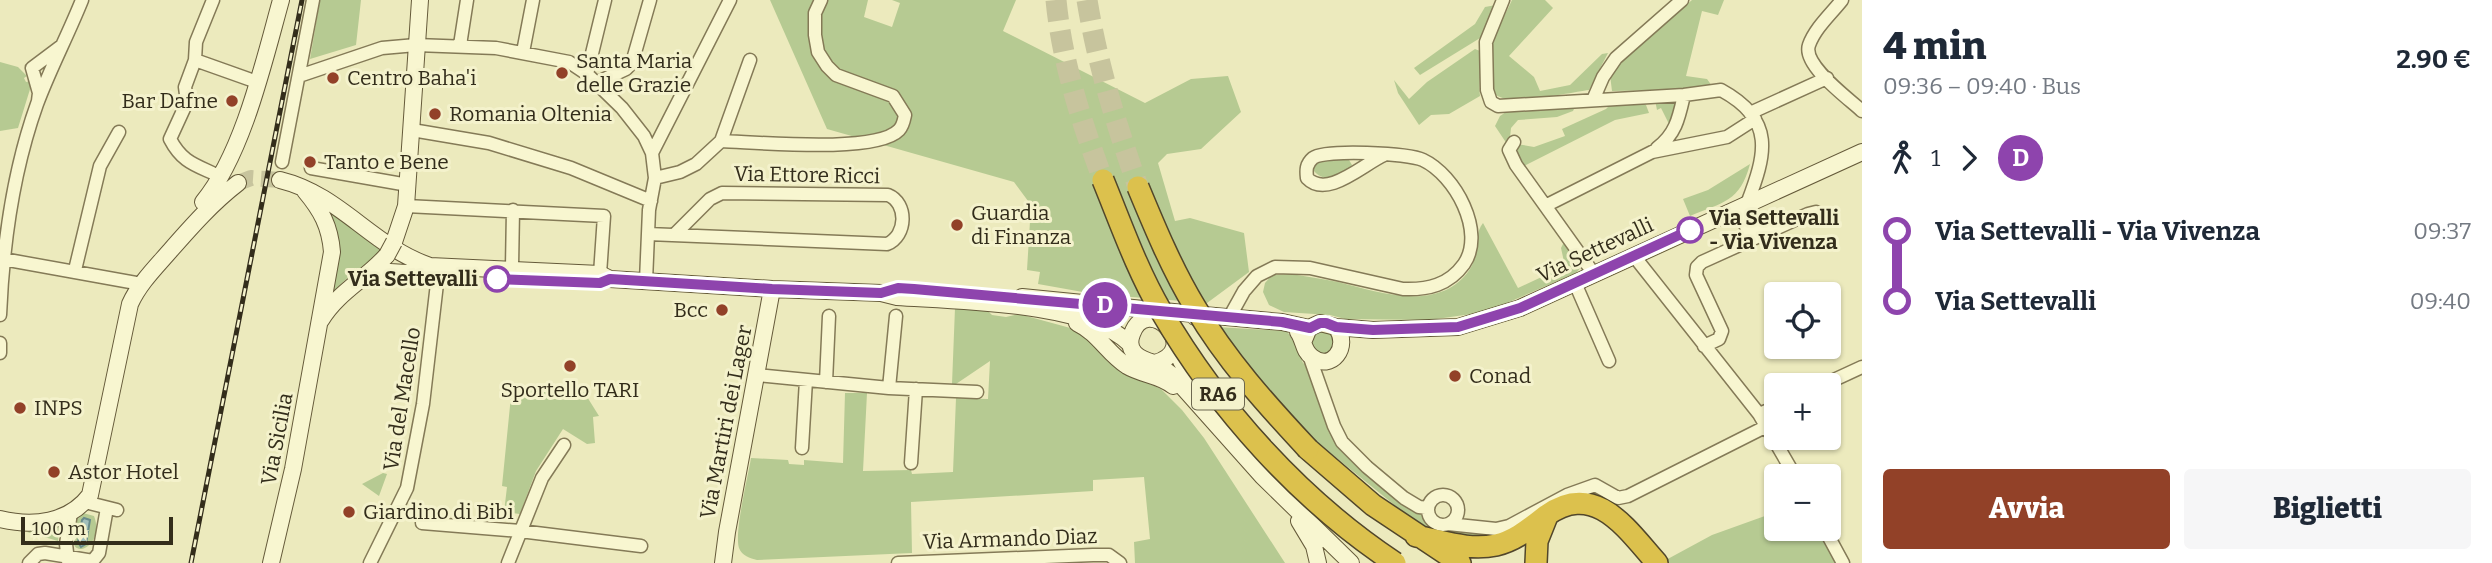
<!DOCTYPE html>
<html lang="it">
<meta charset="utf-8">
<style>
:root{--surface:#fff;--page:#f6f6f7;--text:#1f2937;--muted:#747a83;--accent:#924128}
body{margin:0;font-family:Bitter,serif;background:var(--page);color:var(--text);height:100vh;display:flex;flex-direction:column;font-size:26px;white-space:nowrap}
*{box-sizing:border-box;margin:0}
p{font-size:23px;color:var(--muted)}
.icon{flex:none;width:38px;height:38px;fill:none;stroke:currentColor;stroke-width:2;stroke-linecap:round;stroke-linejoin:round}
.map{position:relative;flex:1;overflow:hidden}
.sheet{display:flex;flex-direction:column;background:var(--surface);width:630px}
.sheet>*{flex:none}
.badge{padding:0 14px;border-radius:23px;font-size:24px;line-height:46px}
.fabs{position:absolute;left:1764px;top:282px;display:grid;gap:14px}
.fabs a{display:grid;place-items:center;width:77px;height:77px;border-radius:7px;background:var(--surface);box-shadow:0 2px 5px #0004;font-size:35px}
.scale{position:absolute;left:21px;bottom:18px;width:152px;box-sizing:border-box;padding-left:7px;border:4px solid #332d1b;border-top:0;font-size:19px;line-height:24px;white-space:nowrap;color:#332d1b;-webkit-text-stroke:5px #f4f2cc;paint-order:stroke}
.map>.badge{position:absolute;translate:-50% -50%;box-shadow:0 0 0 4px #fff}
.legs{display:flex;align-items:center;gap:10px;height:77px;padding:0 21px;font-size:23px}
.legs p{margin-inline-start:auto}
.summary{display:flex;align-items:center;justify-content:space-between;height:119px;padding:0 21px}
h1{font-size:38px;font-weight:800;line-height:52px}
.action{display:flex;gap:14px;margin-top:auto;padding:14px 21px}
.action a{flex:1;height:80px;border-radius:7px;background:var(--accent);color:#fff;font-size:28px;font-weight:800;line-height:80px;text-align:center}
.action a+a{background:var(--page);color:var(--text)}
ul{padding:0 21px;list-style:none}
li{display:flex;align-items:center;gap:24px;height:70px;font-size:26px}
li i{display:grid;place-items:center;width:10px;height:100%;margin:0 9px;background:currentColor}
li i::after{content:'';width:18px;height:18px;margin:-9px;border:5px solid;border-radius:50%;background:var(--surface)}
li p{margin-inline-start:auto}
li:first-child i{background:linear-gradient(#0000 50%,currentColor 0)}
li:last-child i{background:linear-gradient(currentColor 50%,#0000 0)}
main{display:flex;flex:1;min-height:0}
.map>svg:first-child{display:block}
.green{fill:#b6ca92}
.water{fill:#a1bebc;stroke:#698b8b;stroke-width:2}
.lines{fill:none;stroke-linecap:round;stroke-linejoin:round}
.secondary-tunnel{stroke:#c7c49d;stroke-width:16;stroke-dasharray:16 8;stroke-linecap:butt}
.highway-tunnel{stroke:#c7c49d;stroke-width:21;stroke-dasharray:21 10;stroke-linecap:butt}
.street-casing{stroke:#847a57;stroke-width:15}
.secondary-casing{stroke:#655a3a;stroke-width:18}
.highway-casing{stroke:#51462b;stroke-width:24}
.street{stroke:#f8f6d0;stroke-width:12}
.secondary{stroke:#f8f6d0;stroke-width:16}
.highway{stroke:#dcc14d;stroke-width:21}
.rail-casing{stroke:#332d1b;stroke-width:5}
.rail{stroke:#f4f2cc;stroke-width:2.5;stroke-dasharray:8;stroke-linecap:butt}
.secondary-bridge-casing{stroke:#655a3a;stroke-width:18;stroke-linecap:butt}
.highway-bridge-casing{stroke:#51462b;stroke-width:24;stroke-linecap:butt}
.secondary-bridge{stroke:#f8f6d0;stroke-width:16}
.highway-bridge{stroke:#dcc14d;stroke-width:21}
.line-1-casing{stroke:#fff;stroke-width:16}
.line-1{stroke:#8e44ad;stroke-width:10}
.poi-dot{fill:#924128;stroke:#f4f2cc;stroke-width:2.5}
.stop-1-dot{fill:#fff;stroke:#8e44ad;stroke-width:3.5}
.labels{text-anchor:middle;dominant-baseline:central;stroke-width:6;stroke-linejoin:round;paint-order:stroke}
.shield{fill:#f4f2cc;stroke:#6d6850;stroke-width:2}
.shield-label{font-size:19px;font-weight:bold;fill:#332d1b}
.poi-label{font-size:21px;fill:#332d1b;stroke:#f4f2cc;text-anchor:start}
.street-label{font-size:21px;fill:#332d1b;stroke:#f4f2cc}
.stop-label{font-size:21px;font-weight:bold;fill:#332d1b;stroke:#f4f2cc;text-anchor:start}
</style>
<main>
<div class="map">
<svg width="1862" height="563" viewBox="0 0 1862 563">
<rect width="100%" height="100%" fill="#eceabd"/>
<path class="green" d="M 320,0 L 361,0 L 356,45 L 310,59 Z
M 770,0 L 817,0 L 808,12 L 810,49 L 826,75 L 888,90 L 840,74 L 818,52 L 821,0 L 868,0 L 864,17 L 892,27 L 900,3 L 892,0 L 1016,0 L 1003,31 L 1145,103 L 1191,79 L 1228,76 L 1241,112 L 1201,149 L 1167,154 L 1158,163 L 1175,221 L 1190,218 L 1244,233 L 1249,272 L 1207,303 L 1094,294 L 1038,284 L 1040,272 L 1027,270 L 1031,205 L 1014,182 L 827,129 Z
M 1512,0 L 1545,0 L 1553,8 L 1509,56 L 1534,77 L 1540,91 L 1570,85 L 1602,54 L 1608,53 L 1589,90 C 1571,92 1505,108 1494,93 C 1490,87 1491,53 1492,45 C 1495,30 1506,14 1512,0 Z
M 1692,0 L 1724,0 L 1718,15 L 1702,11 L 1686,76 L 1707,79 L 1712,86 L 1664,90 L 1612,91 L 1610,75 L 1622,61 Z
M 1496,5 L 1485,35 L 1420,75 L 1414,68 L 1475,24 L 1485,7 Z
M 1475,49 L 1480,51 C 1483,64 1478,81 1480,96 L 1449,114 L 1431,115 L 1419,125 L 1398,93 L 1394,80 L 1409,99 L 1427,82 Z
M 0,62 L 18,67 L 27,76 L 24,78 L 26,82 L 30,81 L 31,86 L 18,128 L 0,131 Z
M 1675,99 L 1676,105 L 1670,126 L 1661,108 L 1657,110 L 1655,100 Z
M 1638,101 L 1646,105 L 1649,113 L 1615,120 L 1524,166 L 1514,151 L 1517,144 L 1534,147 L 1565,136 L 1562,129 L 1606,109 L 1610,105 Z
M 1575,107 L 1573,111 L 1557,117 L 1518,120 L 1511,128 L 1509,147 L 1495,126 L 1500,116 L 1506,112 Z
M 1344,158 L 1349,160 L 1352,165 C 1345,179 1324,183 1314,171 L 1314,166 L 1320,162 Z
M 1750,164 C 1740,202 1723,202 1690,216 L 1683,199 L 1708,190 Z
M 328,210 L 381,249 C 364,269 341,278 327,301 Z
M 1483,223 L 1518,288 L 1565,266 L 1561,248 L 1563,244 L 1566,243 L 1583,265 L 1576,273 L 1486,312 L 1429,320 L 1345,319 L 1330,315 L 1284,312 L 1269,305 L 1263,292 L 1265,283 L 1272,275 L 1290,274 C 1306,276 1322,279 1338,282 C 1379,292 1440,314 1470,269 C 1479,255 1473,236 1483,223 Z
M 955,308 L 987,310 L 992,315 L 1006,317 L 1019,314 L 1074,329 L 1086,336 L 1121,371 L 1161,389 L 1182,410 L 1204,438 L 1285,563 L 1135,563 L 1134,542 L 1150,539 L 1144,477 L 1093,480 L 1093,491 L 911,502 L 912,553 L 757,560 C 750,558 742,556 739,548 C 734,532 748,477 751,458 L 788,460 L 789,464 L 804,465 L 804,460 L 843,463 L 845,393 L 867,393 L 863,471 L 911,470 L 912,474 L 953,472 L 956,398 L 988,399 L 990,361 L 956,384 L 952,384 Z
M 1217,327 L 1287,331 L 1297,347 L 1303,363 L 1307,365 L 1330,433 L 1343,453 L 1412,510 L 1424,516 L 1433,528 L 1468,531 L 1488,536 L 1508,530 L 1491,542 L 1424,529 L 1307,434 L 1259,380 Z
M1312 342a11 11 0 1 1 22 0a11 11 0 1 1-22 0Z
M 512,386 L 584,392 L 599,416 L 593,417 L 595,443 L 587,444 L 563,429 L 536,471 L 520,514 L 504,512 L 507,487 L 502,486 Z
M 383,473 L 387,474 L 379,496 L 362,484 Z
M 1776,512 L 1776,528 L 1817,529 L 1837,563 L 1667,563 L 1664,561 L 1712,535 Z
M 83,513 L 94,516 C 106,547 67,563 74,533 C 75,524 76,518 83,513 Z
M 60,524 L 58,541 L 27,532 Z"/>
<path class="water" d="M 84,518 L 90,520 L 86,544 L 81,547 L 78,542 L 82,520 Z"/>
<g class="lines">
<path class="secondary-tunnel" d="M 238,183 L 251,178 L 280,180"/>
<path class="highway-tunnel" d="M 1056,0 C 1062,62 1081,121 1103,180
M 1087,0 C 1098,67 1116,123 1138,187"/>
<defs>
<path id="street" d="M 1503,0 L 1486,42 L 1487,90 L 1491,102 L 1498,106 L 1684,95 L 1721,90 C 1776,120 1766,154 1747,204 L 1761,235
M 1842,0 C 1831,14 1815,28 1809,45 C 1802,65 1848,98 1862,111
M 460,45 L 467,0
M 523,52 L 533,0
M 195,60 L 196,42 L 213,0
M 587,74 L 605,0
M 299,76 L 382,48 L 416,45 L 496,48 L 569,62 L 587,74 L 622,108 L 644,136 L 652,153 L 655,178 L 649,210 L 646,281
M 596,83 L 626,69 L 632,63 L 650,0
M 1593,100 L 1603,77 L 1616,58 L 1682,0
M 38,101 L 39,93 L 32,68 L 60,47
M 1750,113 L 1827,78
M 412,130 L 489,143 L 571,168 L 651,201
M 721,141 C 756,142 876,154 899,130 C 903,126 904,120 905,115 L 893,96 L 836,75 L 827,66 L 818,52 L 815,35 L 815,13 L 821,0
M 1514,142 L 1509,150 L 1516,165 L 1594,274
M 1657,148 C 1676,134 1679,117 1684,95
M 652,153 L 730,0
M 282,162 L 313,0
M 311,168 L 408,185
M 221,177 C 197,165 183,164 170,139 L 187,102 L 185,87 L 195,60 L 257,82
M 655,178 L 680,172 L 696,164 L 721,141 L 750,60
M 1547,205 L 1652,152 L 1727,137 L 1755,119
M 406,206 L 604,216 L 600,274
M 1737,208 L 1752,239
M 648,234 L 887,244 C 907,236 908,203 888,195 L 722,193 L 710,199 L 674,235
M 1634,256 L 1759,414 L 1795,476
M 3,259 L 136,283
M 512,267 L 513,210
M 75,270 L 100,166 L 119,132
M 1575,283 L 1609,361
M 0,315 C 3,244 13,171 37,104 C 50,69 68,35 82,0
M 1229,318 L 1244,291 L 1257,276 L 1275,267 L 1310,268 L 1403,289 C 1428,290 1449,285 1464,264 C 1486,232 1455,175 1423,160 C 1408,153 1325,149 1313,158 C 1306,164 1306,170 1307,178 C 1327,199 1362,165 1384,155
M 0,343 L 0,353
M 1704,346 L 1719,339 L 1722,331 L 1696,275 L 1697,267 L 1702,262 L 1808,214 L 1816,212 L 1823,216
M 1309,355 L 1334,426 L 1342,442 L 1367,467 L 1404,498 L 1419,507 L 1428,508
M 756,375 L 889,388 L 977,392
M 826,382 L 829,316
M 1823,385 L 1862,367
M 889,388 L 896,316
M 1759,414 L 1776,407
M 802,448 L 806,380
M 911,463 L 916,389
M1428 510a15 15 0 1 1 30 0a15 15 0 1 1-30 0Z
M 85,502 L 117,510
M 422,523 L 520,531 L 641,546
M 1448,524 L 1496,529 L 1509,526 L 1567,495 L 1595,485 L 1618,498 L 1628,496 L 1767,426
M 1824,528 L 1843,563
M 68,561 L 66,544 L 71,513
M 29,563 L 38,554 L 45,553 L 93,561
M 91,563 L 99,553 L 107,508
M 370,563 L 407,488 L 423,404 L 438,275
M 508,563 L 542,478 L 564,445
M 898,563 L 1093,555 L 1109,555 L 1120,563"/>
<path id="secondary" d="M 280,180 C 341,195 371,246 430,266 L 600,274 L 610,279 L 772,289 L 881,293 L 897,297 C 956,301 1089,302 1130,344
M 203,202 C 243,154 264,61 281,0
M 394,242 L 406,206 L 420,0
M 360,280 L 390,272 L 437,275
M 1022,297 L 1204,315
M 1195,317 L 1204,315 L 1282,322 L 1309,328
M 321,320 C 338,292 366,279 387,255
M 1077,323 C 1098,333 1108,354 1127,366 C 1142,375 1160,375 1173,386
M 1298,332 C 1304,340 1303,351 1312,357 C 1331,372 1351,347 1336,327
M 1304,340 L 1309,328 L 1320,323 L 1336,327 L 1373,330 L 1458,327 L 1520,308 L 1862,152
M 1176,349 L 1181,361 L 1205,399
M 1155,363 C 1204,349 1147,292 1132,334 C 1125,352 1140,359 1154,363 C 1160,365 1166,371 1172,375 L 1262,476 L 1351,563
M 0,519 C 33,527 69,523 90,495 L 130,304 C 139,284 155,268 169,252 C 191,227 212,203 238,183
M 1299,521 L 1314,546 L 1318,563
M 271,563 L 293,469 L 332,252 C 330,226 321,210 305,191
M 723,563 L 727,532 L 772,289"/>
<path id="highway" d="M 1308,449 L 1373,505 L 1460,563
M 1416,536 C 1443,541 1469,551 1496,545 C 1517,540 1531,527 1547,515 C 1596,480 1628,531 1657,563
M 1536,563 L 1537,541 L 1547,516"/>
</defs>
<use href="#street" class="street-casing"/>
<use href="#secondary" class="secondary-casing"/>
<use href="#highway" class="highway-casing"/>
<use href="#street" class="street"/>
<use href="#secondary" class="secondary"/>
<use href="#highway" class="highway"/>
<defs>
<path id="rail" d="M 191,563 L 302,0"/>
</defs>
<use href="#rail" class="rail-casing"/>
<use href="#rail" class="rail"/>
<defs>
<path id="secondary-bridge" d="M 387,255 L 394,242"/>
<path id="highway-bridge" d="M 1103,180 C 1121,224 1137,270 1161,311 C 1218,409 1300,500 1395,563
M 1138,187 C 1155,228 1172,269 1195,307 C 1226,360 1267,405 1308,449"/>
</defs>
<use href="#secondary-bridge" class="secondary-bridge-casing"/>
<use href="#highway-bridge" class="highway-bridge-casing"/>
<use href="#secondary-bridge" class="secondary-bridge"/>
<use href="#highway-bridge" class="highway-bridge"/>
</g>
<g class="lines">
<defs>
<path id="line-1" d="M 497,279 L 600,283 L 610,279 L 772,289 L 881,293 L 898,288 L 914,289 L 1282,322 L 1310,328 L 1320,323 L 1326,323 L 1336,327 L 1373,330 L 1458,327 L 1520,308 L 1690,230"/>
</defs>
<use href="#line-1" class="line-1-casing"/>
<use href="#line-1" class="line-1"/>
</g>
<g class="poi-dot">
<circle cx="562" cy="73" r="7"/>
<circle cx="333" cy="78" r="7"/>
<circle cx="232" cy="101" r="7"/>
<circle cx="435" cy="114" r="7"/>
<circle cx="310" cy="162" r="7"/>
<circle cx="957" cy="225" r="7"/>
<circle cx="722" cy="310" r="7"/>
<circle cx="570" cy="366" r="7"/>
<circle cx="1455" cy="376" r="7"/>
<circle cx="20" cy="408" r="7"/>
<circle cx="54" cy="472" r="7"/>
<circle cx="349" cy="512" r="7"/>
</g>
<g class="stop-1-dot">
<circle cx="1690" cy="230" r="12"/>
<circle cx="497" cy="279" r="12"/>
</g>
<g class="labels">
<rect class="shield" x="1192" y="378.5" width="52" height="31" rx="5"/>
<g class="shield-label">
<text x="1218" y="394">RA6</text>
</g>
<g class="poi-label">
<text x="576" y="61">Santa Maria<tspan x="576" dy="24">delle Grazie</tspan></text>
<text x="347" y="78">Centro Baha'i</text>
<text x="218" y="101" text-anchor="end">Bar Dafne</text>
<text x="449" y="114">Romania Oltenia</text>
<text x="324" y="162">Tanto e Bene</text>
<text x="971" y="213">Guardia<tspan x="971" dy="24">di Finanza</tspan></text>
<text x="708" y="310" text-anchor="end">Bcc</text>
<text x="1469" y="376">Conad</text>
<text x="570" y="390" text-anchor="middle">Sportello TARI</text>
<text x="34" y="408">INPS</text>
<text x="68" y="472">Astor Hotel</text>
<text x="363" y="512">Giardino di Bibi</text>
</g>
<g class="street-label">
<text transform="translate(807 175) rotate(1)">Via Ettore Ricci</text>
<text transform="translate(1595 250) rotate(-25)">Via Settevalli</text>
<text transform="translate(402 399) rotate(-81)">Via del Macello</text>
<text transform="translate(726 422) rotate(-79)">Via Martiri dei Lager</text>
<text transform="translate(277 439) rotate(-79)">Via Sicilia</text>
<text transform="translate(1010 539) rotate(-2)">Via Armando Diaz</text>
</g>
<g class="stop-label">
<text x="1709" y="218">Via Settevalli<tspan x="1709" dy="24">- Via Vivenza</tspan></text>
<text x="478" y="279" text-anchor="end">Via Settevalli</text>
</g>
</g>
</svg>
<div class="fabs">
<a><svg class="icon" aria-label="locate" viewBox="0 0 24 24"><circle cx="12" cy="12" r="6"/><path d="M12 2v4M12 18v4M2 12h4M18 12h4"/></svg></a>
<a>+</a>
<a>−</a>
</div>
<div class="scale">100 m</div>
<b class="badge" style="left:1105px;top:305px;background:#8e44ad;color:#fff">D</b>
</div>
<section class="sheet">
<div class="summary"><div><h1>4 min</h1><p>09:36 – 09:40 · Bus</p></div><b>2.90 €</b></div>
<div class="legs"><svg class="icon" aria-label="walk" viewBox="0 0 24 24"><circle cx="13" cy="4" r="2"/><path d="M13 8l-2 6 4 7M11 14l-3 7M7 12l3-4h3l4 4"/></svg>1<svg class="icon" aria-label="forward" viewBox="0 0 24 24"><path d="M9 5l7 7-7 7"/></svg><b class="badge" style="background:#8e44ad;color:#fff">D</b></div>
<ul>
<li><i style="color:#8e44ad"></i><b>Via Settevalli - Via Vivenza</b><p>09:37</p></li>
<li><i style="color:#8e44ad"></i><b>Via Settevalli</b><p>09:40</p></li>
</ul>
<div class="action"><a>Avvia</a><a>Biglietti</a></div>
</section>
</main>
